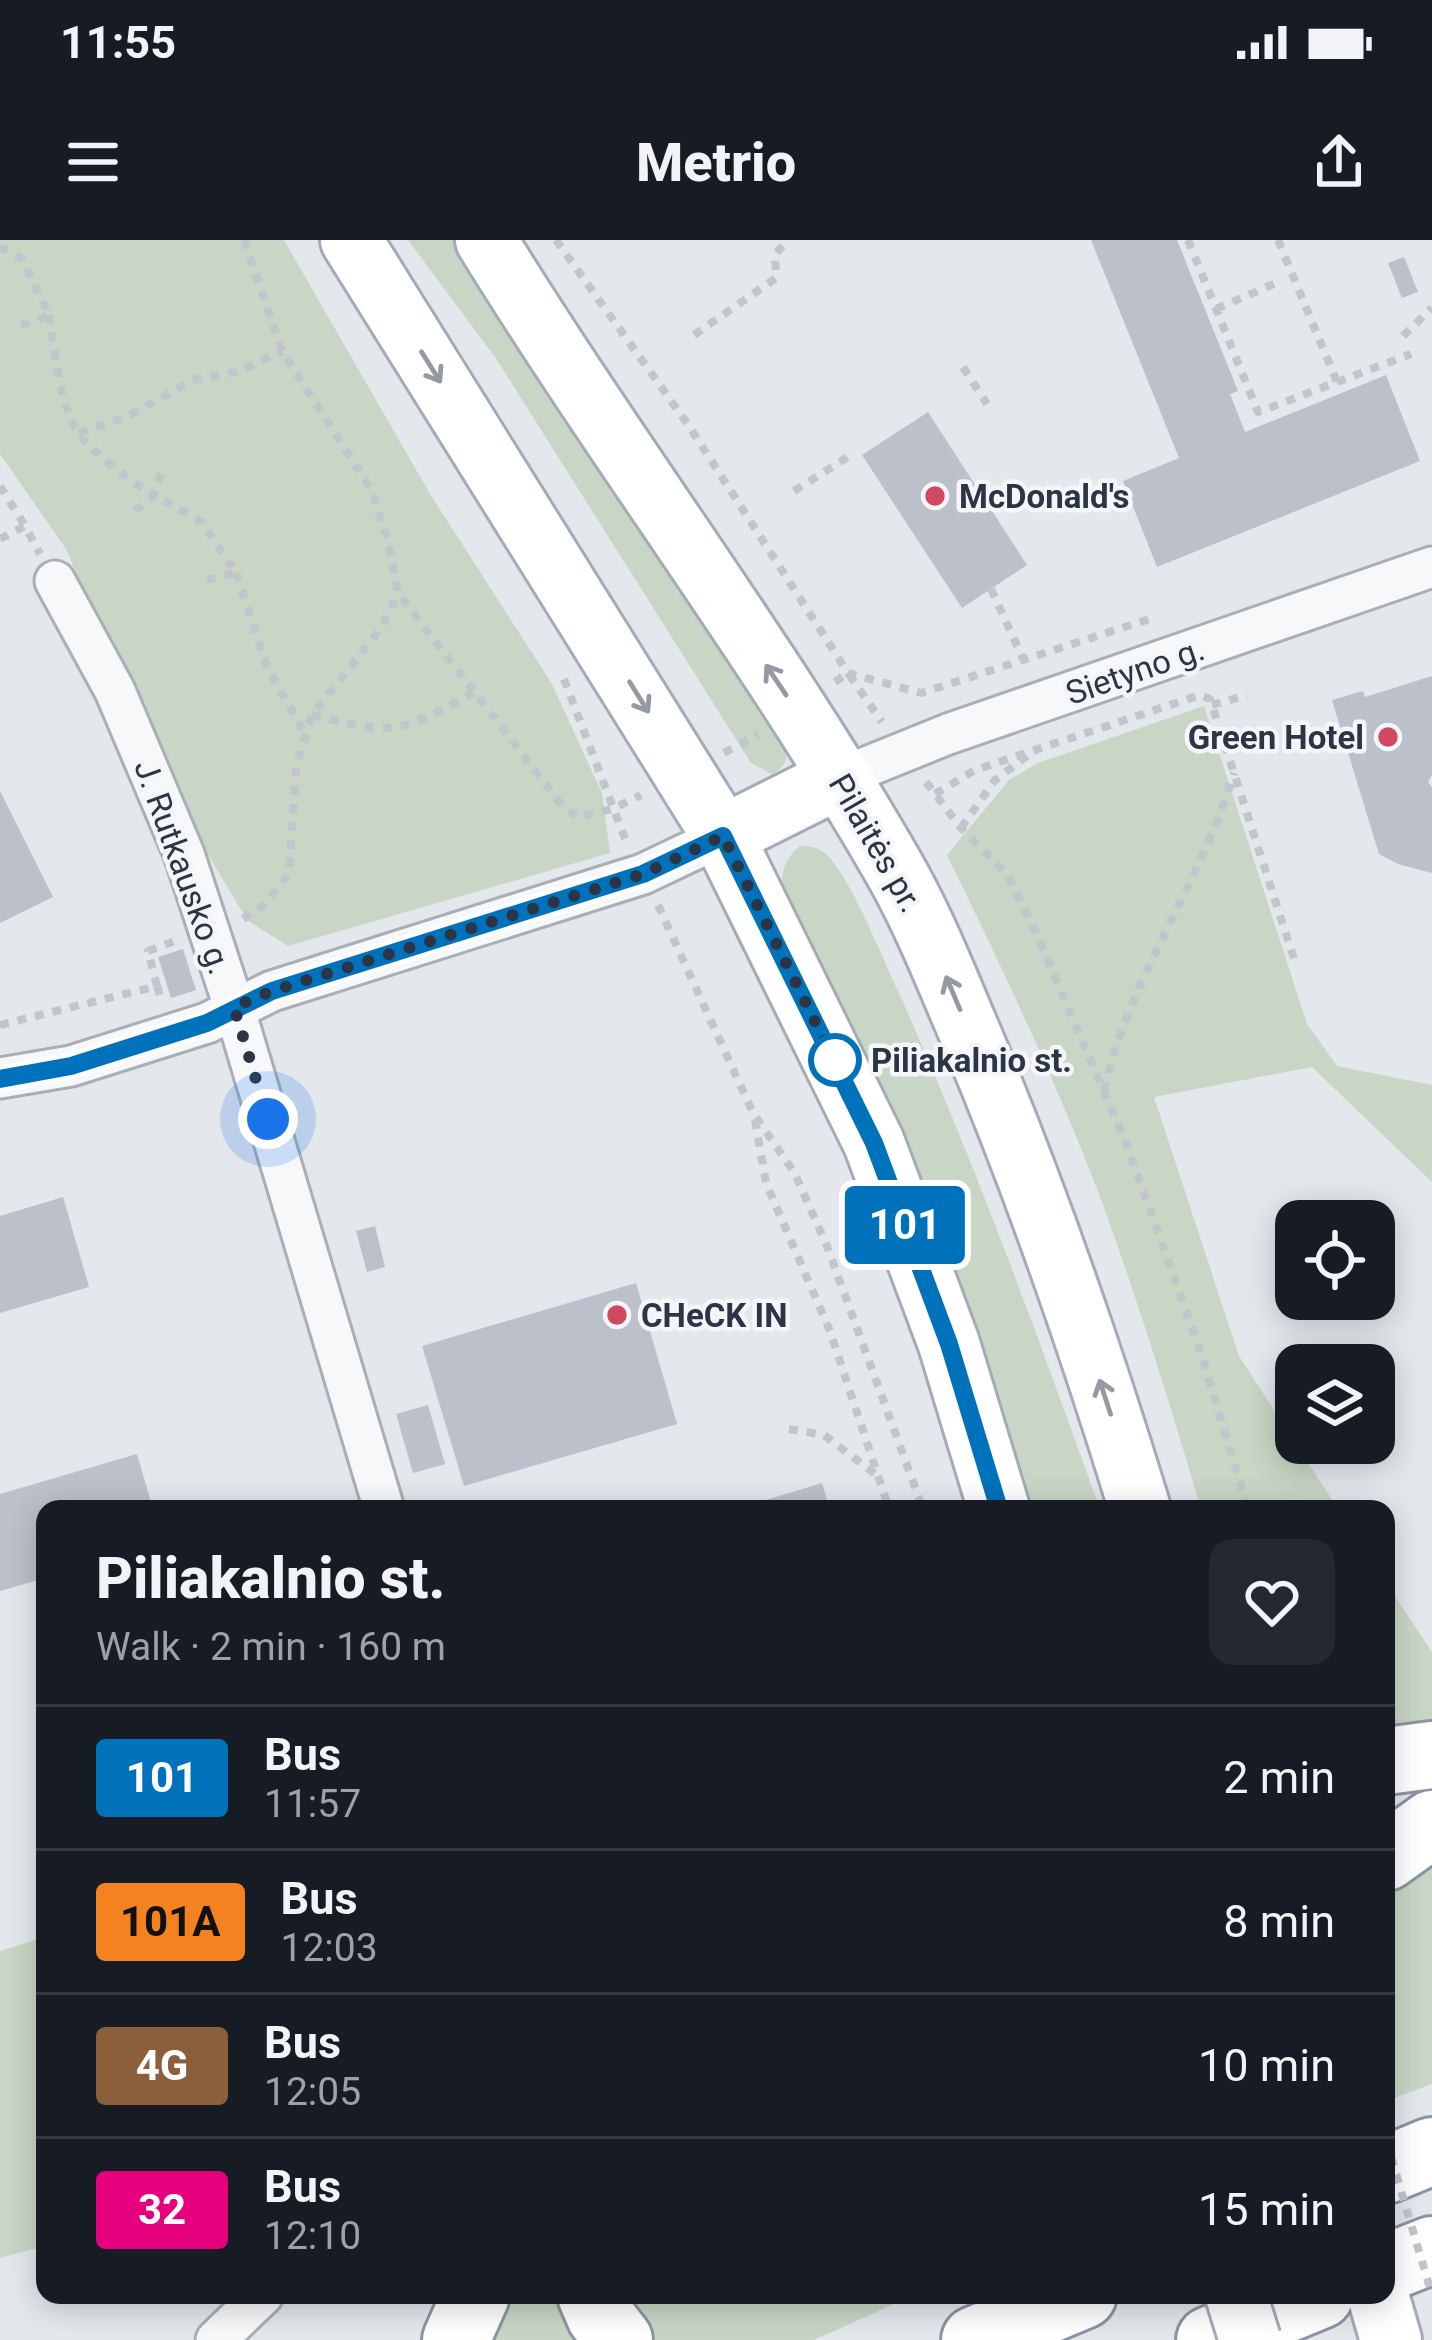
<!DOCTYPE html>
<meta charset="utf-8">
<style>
:root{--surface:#171b24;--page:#242831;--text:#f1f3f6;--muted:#9ea1a6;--line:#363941}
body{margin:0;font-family:Roboto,sans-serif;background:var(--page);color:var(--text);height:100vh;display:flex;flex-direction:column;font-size:45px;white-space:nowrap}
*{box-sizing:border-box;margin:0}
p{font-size:39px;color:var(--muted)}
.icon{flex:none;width:66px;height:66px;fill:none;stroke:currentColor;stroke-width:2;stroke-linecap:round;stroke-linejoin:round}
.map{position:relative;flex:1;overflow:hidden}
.drawer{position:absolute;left:36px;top:1260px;width:1359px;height:804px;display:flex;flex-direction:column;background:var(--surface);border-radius:24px;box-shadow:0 6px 30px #0003}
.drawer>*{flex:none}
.badge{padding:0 24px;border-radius:9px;font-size:42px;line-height:78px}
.controls{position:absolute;left:1275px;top:960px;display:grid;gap:24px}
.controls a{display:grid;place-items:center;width:120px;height:120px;border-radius:24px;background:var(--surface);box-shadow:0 6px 30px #0003;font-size:60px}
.you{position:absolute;width:60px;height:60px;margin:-30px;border:9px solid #fff;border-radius:50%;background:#1a73e8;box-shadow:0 0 0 18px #1a73e833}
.map>.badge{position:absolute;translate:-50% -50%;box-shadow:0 0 0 6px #fff}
.round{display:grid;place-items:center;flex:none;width:126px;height:126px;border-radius:24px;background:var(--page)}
.overview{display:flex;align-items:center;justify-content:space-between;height:204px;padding:0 60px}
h1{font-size:57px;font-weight:800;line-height:90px}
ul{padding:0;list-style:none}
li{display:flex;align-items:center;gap:36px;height:144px;padding:0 60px;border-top:3px solid var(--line)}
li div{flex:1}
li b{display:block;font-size:45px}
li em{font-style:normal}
li .badge{min-width:132px;font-weight:700;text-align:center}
.status{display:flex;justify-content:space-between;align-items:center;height:84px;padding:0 60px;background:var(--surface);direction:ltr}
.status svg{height:33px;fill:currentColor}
header{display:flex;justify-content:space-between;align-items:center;height:156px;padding:0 60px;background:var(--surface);font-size:54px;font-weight:800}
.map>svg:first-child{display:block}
.green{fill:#c9d6c5}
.building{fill:#bbc0ca}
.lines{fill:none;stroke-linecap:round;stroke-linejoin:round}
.street-casing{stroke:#a9aeb7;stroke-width:45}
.primary-casing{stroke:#a3abb8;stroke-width:66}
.highway-casing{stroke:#8b95a3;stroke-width:72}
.path{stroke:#c2c5cb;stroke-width:8;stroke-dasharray:9 9;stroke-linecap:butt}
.street{stroke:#f7f8fa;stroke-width:39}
.primary{stroke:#fff;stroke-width:60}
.highway{stroke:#fff;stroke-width:66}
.primary-bridge-casing{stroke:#a3abb8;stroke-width:66;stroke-linecap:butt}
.path-bridge{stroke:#c2c5cb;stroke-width:8;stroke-dasharray:9 9;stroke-linecap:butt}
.primary-bridge{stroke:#fff;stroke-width:60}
.oneway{stroke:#959aa2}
.line-casing{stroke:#fff;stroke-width:27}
.line{stroke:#0072bc;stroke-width:18}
.walk{stroke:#2b3545;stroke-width:12;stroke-dasharray:0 21.6}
.poi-dot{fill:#d14960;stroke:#f4f6f9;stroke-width:4.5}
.stop-dot{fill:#fff;stroke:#0072bc;stroke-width:6}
.labels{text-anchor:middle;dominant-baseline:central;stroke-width:9;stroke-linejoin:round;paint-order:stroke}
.poi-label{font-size:33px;font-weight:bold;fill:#2b3545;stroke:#f4f6f9;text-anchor:start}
.street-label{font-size:33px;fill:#2b3545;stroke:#f4f6f9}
.stop-label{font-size:33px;font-weight:bold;fill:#2b3545;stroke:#f4f6f9;text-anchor:start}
</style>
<div class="status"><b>11:55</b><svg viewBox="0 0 49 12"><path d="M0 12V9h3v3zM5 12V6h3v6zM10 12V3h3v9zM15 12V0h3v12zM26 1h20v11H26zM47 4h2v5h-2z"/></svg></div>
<header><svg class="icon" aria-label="menu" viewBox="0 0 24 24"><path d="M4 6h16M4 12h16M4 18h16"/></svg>Metrio<svg class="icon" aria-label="share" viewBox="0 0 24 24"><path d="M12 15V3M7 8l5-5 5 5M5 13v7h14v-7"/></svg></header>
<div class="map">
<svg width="1432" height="2100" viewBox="0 0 1432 2100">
<rect width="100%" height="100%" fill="#e4e7ec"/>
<path class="green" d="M 0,0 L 284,0 L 430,254 L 552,444 L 602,553 L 610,613 L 288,706 L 247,680 L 166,544 L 66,309 L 0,214 Z
M 408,0 L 457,0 L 788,501 C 787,517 787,527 772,534 L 751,523 L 495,117 Z
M 1204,466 L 1307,784 L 1337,826 L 1432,845 L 1432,942 L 1312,827 L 1154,857 L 1239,1116 L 1338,1269 L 1201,1269 C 1172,1170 1141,1071 1106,973 C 1061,851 1004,732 947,615 L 1009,540 L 1038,523 Z
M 800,606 C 809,606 818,607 826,614 C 851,638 882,717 898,751 C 974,920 1037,1094 1100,1269 L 1032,1269 L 929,973 L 782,654 C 781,633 784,619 800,606 Z
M 1386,1343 L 1432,1412 L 1432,1487 L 1386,1494 Z
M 1432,1610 L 1432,1844 L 1386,1861 L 1386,1649 Z
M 45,1697 L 45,2006 L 0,2018 L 0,1711 Z
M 504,2055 L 557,2055 L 578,2100 L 486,2100 Z
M 613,2055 L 914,2055 L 814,2100 L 648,2100 Z"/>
<path class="building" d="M 1091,0 L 1177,0 L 1238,151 L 1230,154 L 1245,192 L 1386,135 L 1420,221 L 1157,327 L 1123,241 L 1179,218 Z
M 1404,17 L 1418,52 L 1402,58 L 1388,23 Z
M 928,172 L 1027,325 L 962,368 L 862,215 Z
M 1432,436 L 1432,535 L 1428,542 L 1432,547 L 1432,633 L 1398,624 L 1379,614 L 1332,460 L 1363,451 L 1365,457 Z
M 0,551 L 53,657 L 0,683 Z
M 183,709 L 196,750 L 171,758 L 158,717 Z
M 63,957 L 89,1047 L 0,1073 L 0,976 Z
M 375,986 L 385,1027 L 367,1032 L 356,991 Z
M 636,1043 L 677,1184 L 464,1246 L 422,1106 Z
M 428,1165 L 445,1224 L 413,1233 L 396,1174 Z
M 137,1214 L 153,1269 L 45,1269 L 45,1338 L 0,1351 L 0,1254 Z
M 822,1243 L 830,1269 L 740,1269 L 740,1268 Z"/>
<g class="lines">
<defs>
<path id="street" d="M 55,341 L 115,451 L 184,614 L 234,767 L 384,1269
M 839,538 L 948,494 L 1432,327
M 0,838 L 71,826 L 207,783 L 272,751 L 643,634 L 723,596
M 216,2100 L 263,2055"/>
<path id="primary" d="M 351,0 L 723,596 L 874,903 L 949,1104 L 999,1269
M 486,0 C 616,211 768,410 892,625 C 924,680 947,740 972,798 C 1037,952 1091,1109 1140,1269
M 723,596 L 839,538
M 1378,2055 L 1391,2100"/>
<path id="highway" d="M 1386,1521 L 1432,1515
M 1386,1617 L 1432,1584
M 1386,1930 L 1432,1911
M 1386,2028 L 1432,2010
M 591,2055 L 600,2076 L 619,2100
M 456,2100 L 476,2055
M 975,2100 L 1083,2055
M 1210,2100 L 1320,2055"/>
</defs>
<use href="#street" class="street-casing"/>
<use href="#primary" class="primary-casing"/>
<use href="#highway" class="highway-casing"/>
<path class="path" d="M 244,0 L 282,111 L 372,251 L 388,301 L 398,353 L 564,568 L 579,577 L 612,569 L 641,555
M 556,0 L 689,186 L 848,433 L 921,453 L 1156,377
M 1188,0 L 1258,172 L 1411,114
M 1278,0 L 1337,142
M 0,7 L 22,19 L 49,75 L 20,86
M 1216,69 L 1276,43
M 49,75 C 55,108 59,168 80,195 C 98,217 129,241 154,255 L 161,233
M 694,95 L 776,38 L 775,14 L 789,0
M 1403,96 L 1432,68
M 963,127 L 987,164
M 79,193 L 126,177 L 193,140 L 238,132 L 282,111
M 0,246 L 25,286
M 794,251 L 848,217
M 135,271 L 154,255 L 202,282 L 236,333 L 206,340
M 0,299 L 25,286 L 40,314
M 236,333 L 267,427 L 305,494
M 991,349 L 1024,421
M 564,439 L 627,604
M 835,442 L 848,433 L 882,482
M 1212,465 L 1247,455
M 312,475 C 394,496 399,493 473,453
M 724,513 L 758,494
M 926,542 L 961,588 L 1007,634 L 1037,695 L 1126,903 L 1200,1110 L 1248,1269
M 935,554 L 975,530 L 1200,455 L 1210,459 L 1296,725
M 961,588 L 995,540 L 1027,516
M 658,665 L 753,873 L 794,932 L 827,1006 L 923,1269
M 243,679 L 265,664 L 289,633 L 296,527 L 312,475 L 382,387 L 398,353
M 157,746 L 148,711 L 175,701
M 0,785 L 157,746 L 162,762
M 1104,851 C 1129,737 1201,644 1234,533
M 755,880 L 766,943 L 830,1091 L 889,1269
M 789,1189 L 824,1195 L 878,1236"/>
<use href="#street" class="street"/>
<use href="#primary" class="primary"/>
<use href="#highway" class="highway"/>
<defs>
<path id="primary-bridge" d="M 1236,2055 L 1250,2100"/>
</defs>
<use href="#primary-bridge" class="primary-bridge-casing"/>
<path class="path-bridge" d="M 1386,1900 L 1432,2055"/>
<use href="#primary-bridge" class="primary-bridge"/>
</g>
<defs><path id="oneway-shaft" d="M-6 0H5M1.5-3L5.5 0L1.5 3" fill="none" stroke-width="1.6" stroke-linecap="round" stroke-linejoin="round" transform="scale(3)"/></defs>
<g class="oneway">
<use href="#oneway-shaft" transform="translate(431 127) rotate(58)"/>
<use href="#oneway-shaft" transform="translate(776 440) rotate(-124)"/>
<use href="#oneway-shaft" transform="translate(639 457) rotate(58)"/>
<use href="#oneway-shaft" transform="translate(953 753) rotate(-113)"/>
<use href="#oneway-shaft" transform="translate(1105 1157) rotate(-108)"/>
</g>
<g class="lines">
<defs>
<path id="line" d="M 0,839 L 71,826 L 207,783 L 272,751 L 643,634 L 723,596 L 874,903 L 949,1104 L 999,1269"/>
</defs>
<use href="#line" class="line-casing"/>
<use href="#line" class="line"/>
<path class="walk" d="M 268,879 L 234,767 L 272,751 L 643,634 L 723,596 L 839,830 L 835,820"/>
</g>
<g class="poi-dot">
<circle cx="935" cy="256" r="12"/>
<circle cx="1388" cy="497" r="12"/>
<circle cx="617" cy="1075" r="12"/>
</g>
<circle class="stop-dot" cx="835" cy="820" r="24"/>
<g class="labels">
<g class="poi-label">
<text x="959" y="256">McDonald's</text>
<text x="1364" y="497" text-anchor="end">Green Hotel</text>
<text x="641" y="1075">CHeCK IN</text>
</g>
<g class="street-label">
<text transform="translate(1135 431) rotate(-19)">Sietyno g.</text>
<text transform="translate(876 603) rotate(60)">Pilaitės pr.</text>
<text transform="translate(183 627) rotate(70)">J. Rutkausko g.</text>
</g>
<g class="stop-label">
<text x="871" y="820">Piliakalnio st.</text>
</g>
</g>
</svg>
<div class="controls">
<a><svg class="icon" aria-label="locate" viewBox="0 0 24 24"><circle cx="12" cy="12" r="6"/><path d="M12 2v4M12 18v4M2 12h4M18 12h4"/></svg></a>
<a><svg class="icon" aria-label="layers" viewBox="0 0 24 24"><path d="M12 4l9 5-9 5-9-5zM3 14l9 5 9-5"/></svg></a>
</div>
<div class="you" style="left:268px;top:879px"></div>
<b class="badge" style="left:905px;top:985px;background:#0072bc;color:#fff">101</b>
<section class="drawer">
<div class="overview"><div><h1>Piliakalnio st.</h1><p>Walk · 2 min · 160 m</p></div><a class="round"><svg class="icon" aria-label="heart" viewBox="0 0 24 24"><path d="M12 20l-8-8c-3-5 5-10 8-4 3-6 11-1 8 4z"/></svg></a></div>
<ul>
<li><span class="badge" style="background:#0072bc;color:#fff">101</span><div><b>Bus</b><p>11:57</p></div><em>2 min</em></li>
<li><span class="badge" style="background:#f58220;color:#111">101A</span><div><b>Bus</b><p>12:03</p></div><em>8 min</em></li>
<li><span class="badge" style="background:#8b5e3c;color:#fff">4G</span><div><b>Bus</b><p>12:05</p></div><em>10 min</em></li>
<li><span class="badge" style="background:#e6007e;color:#fff">32</span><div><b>Bus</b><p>12:10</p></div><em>15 min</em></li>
</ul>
</section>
</div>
